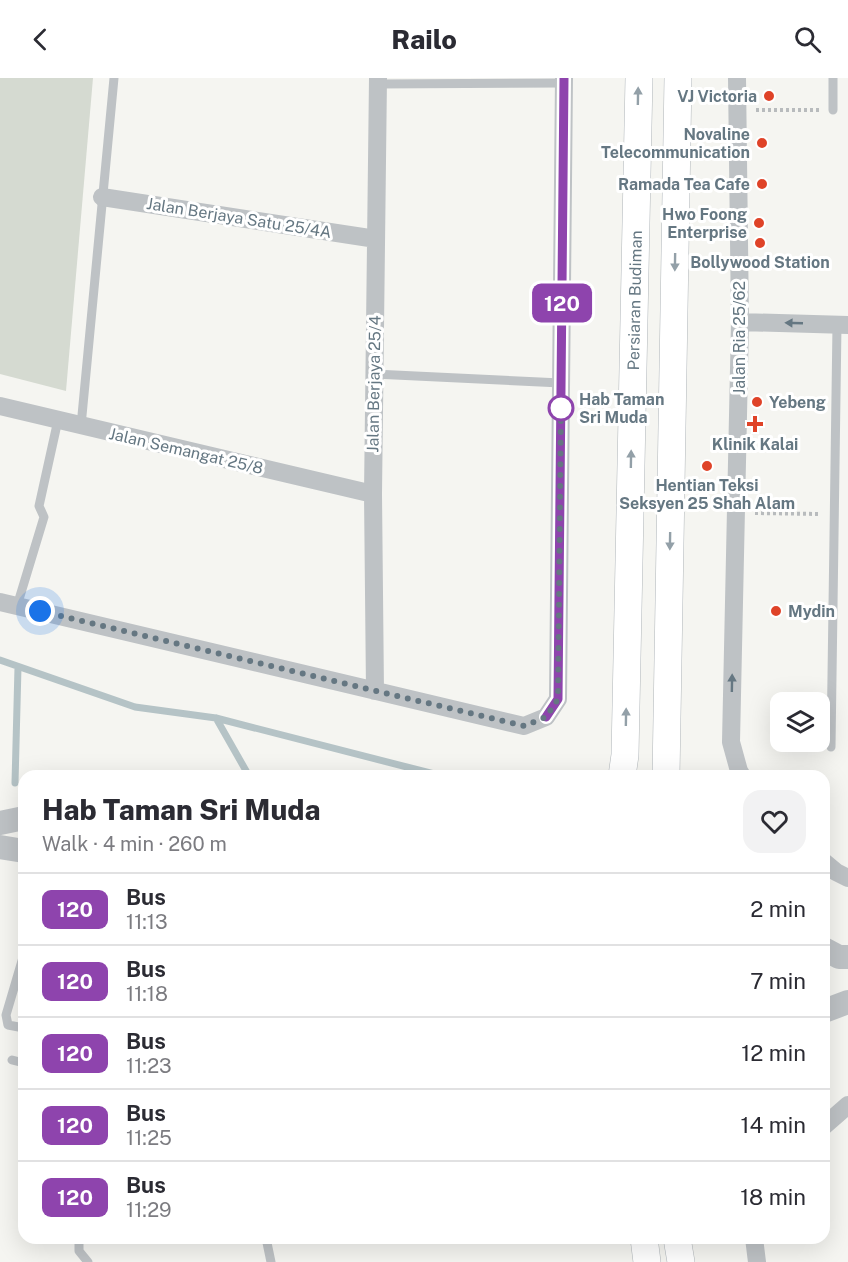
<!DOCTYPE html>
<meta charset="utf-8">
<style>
:root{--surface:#fff;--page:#f2f2f3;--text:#2b2b33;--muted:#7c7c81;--line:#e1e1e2}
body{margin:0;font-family:"Public Sans",sans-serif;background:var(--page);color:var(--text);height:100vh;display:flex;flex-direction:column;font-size:22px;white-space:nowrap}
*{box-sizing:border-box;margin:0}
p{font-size:20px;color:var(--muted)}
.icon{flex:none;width:33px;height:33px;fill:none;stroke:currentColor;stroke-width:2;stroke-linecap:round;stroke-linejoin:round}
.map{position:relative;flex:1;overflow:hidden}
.details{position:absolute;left:18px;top:692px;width:812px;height:474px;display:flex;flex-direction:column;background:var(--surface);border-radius:18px;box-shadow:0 6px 24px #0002}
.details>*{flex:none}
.badge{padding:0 12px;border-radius:9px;font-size:21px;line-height:39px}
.tools{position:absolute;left:770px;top:614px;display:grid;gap:12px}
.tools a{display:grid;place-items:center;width:60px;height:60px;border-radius:12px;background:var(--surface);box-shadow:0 6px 24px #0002;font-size:30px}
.you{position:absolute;width:30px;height:30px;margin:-15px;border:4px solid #fff;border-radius:50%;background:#1a73e8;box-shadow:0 0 0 9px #1a73e833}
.map>.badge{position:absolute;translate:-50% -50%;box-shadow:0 0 0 3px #fff}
.round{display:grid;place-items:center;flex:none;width:63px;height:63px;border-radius:18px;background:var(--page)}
.overview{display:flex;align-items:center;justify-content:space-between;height:102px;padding:0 24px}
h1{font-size:28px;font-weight:800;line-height:45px}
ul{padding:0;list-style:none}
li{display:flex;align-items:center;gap:18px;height:72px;padding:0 24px;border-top:2px solid var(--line)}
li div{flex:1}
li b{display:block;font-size:22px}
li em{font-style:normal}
li .badge{min-width:66px;font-weight:700;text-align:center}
header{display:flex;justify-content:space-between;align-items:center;height:78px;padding:0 24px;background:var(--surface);font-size:27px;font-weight:800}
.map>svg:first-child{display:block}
.green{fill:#d5dad1}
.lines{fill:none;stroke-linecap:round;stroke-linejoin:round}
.stream{stroke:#b5c3c6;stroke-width:7}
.secondary-casing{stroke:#b0b6ba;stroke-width:28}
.path{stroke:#b8bbbd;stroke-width:4;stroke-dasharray:3 3;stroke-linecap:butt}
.service{stroke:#bec2c5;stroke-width:9}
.minor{stroke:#bec2c5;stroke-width:18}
.tertiary{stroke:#bec2c5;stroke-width:24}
.secondary{stroke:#fff;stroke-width:27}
.oneway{fill:#93a0a8}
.oneway2{fill:#657782}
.line-casing{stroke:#fff;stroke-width:14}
.line{stroke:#8e44ad;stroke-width:9}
.walk{stroke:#657782;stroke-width:6;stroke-dasharray:0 10.8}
.poi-dot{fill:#df4328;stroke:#fff;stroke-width:2}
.stop-dot{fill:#fff;stroke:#8e44ad;stroke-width:3}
.labels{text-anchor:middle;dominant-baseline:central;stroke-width:6;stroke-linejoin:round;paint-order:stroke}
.poi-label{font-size:16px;font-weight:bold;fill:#657782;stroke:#fff;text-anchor:end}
.street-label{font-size:16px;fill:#657782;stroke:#fff}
.stop-label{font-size:16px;font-weight:bold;fill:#657782;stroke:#fff;text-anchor:start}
</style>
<header><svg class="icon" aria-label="back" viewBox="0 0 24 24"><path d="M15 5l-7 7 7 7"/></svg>Railo<svg class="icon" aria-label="search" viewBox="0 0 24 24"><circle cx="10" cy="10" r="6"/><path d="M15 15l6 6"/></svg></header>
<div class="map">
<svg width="848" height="1184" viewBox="0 0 848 1184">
<rect width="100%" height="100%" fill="#f5f5f1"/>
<path class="green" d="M 0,0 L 93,0 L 66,313 L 0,296 Z"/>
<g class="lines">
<path class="stream" d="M 0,582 L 135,629 L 216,640 L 442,698
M 216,640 L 249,698
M 499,698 L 510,696
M 15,705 L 18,589"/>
<defs>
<g id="secondary">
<path id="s1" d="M 622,698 L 625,677 L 639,0"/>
<path d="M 666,698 L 678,0"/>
<path d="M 644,1160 L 647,1184"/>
<path d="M 677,1160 L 681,1184"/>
</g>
</defs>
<use href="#secondary" class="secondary-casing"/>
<path class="path" d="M 756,32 L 820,32
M 755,435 L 819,436"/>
<path class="service" d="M 378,6 L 564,5
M 833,32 L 833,0
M 374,296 L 561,305
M 81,348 L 114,0
M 17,528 L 44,439 L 39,428 L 58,342
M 831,669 L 837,247
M 24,876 L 6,937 L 8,947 L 24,950
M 12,982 L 24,985
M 79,1160 L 79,1173 L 88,1184
M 266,1160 L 271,1184"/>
<path class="minor" d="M 737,0 L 740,244 L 731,664 L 739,693 L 742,698
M 102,119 L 376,161
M 740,244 L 848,247
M 0,328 L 373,416
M 0,524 L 524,648 L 546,639 L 558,621 L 564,0
M 375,613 L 373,416 L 378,0
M 824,784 L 836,794 L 848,800
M 824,1048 L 848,1027
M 754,1160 L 757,1184"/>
<path class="tertiary" d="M 0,745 L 24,740
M 0,769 L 24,773
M 824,871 L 839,879 L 848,879
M 824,933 L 848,924"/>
<use href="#secondary" class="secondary"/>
</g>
<defs><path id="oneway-solid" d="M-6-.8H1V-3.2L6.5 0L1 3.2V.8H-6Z" transform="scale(1.5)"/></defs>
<g class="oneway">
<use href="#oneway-solid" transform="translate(638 18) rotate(-89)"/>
<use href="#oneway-solid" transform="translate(675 184) rotate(91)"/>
<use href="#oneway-solid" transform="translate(631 381) rotate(-89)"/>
<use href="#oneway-solid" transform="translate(670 463) rotate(91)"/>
<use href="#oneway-solid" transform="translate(626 639) rotate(-89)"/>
</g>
<g class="oneway2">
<use href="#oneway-solid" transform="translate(794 245) rotate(-178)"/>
<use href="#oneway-solid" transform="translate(732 605) rotate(-89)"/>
</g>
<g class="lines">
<defs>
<path id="line" d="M 546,639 L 558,621 L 564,0"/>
</defs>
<use href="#line" class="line-casing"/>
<use href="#line" class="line"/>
<path class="walk" d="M 40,533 L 524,648 L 546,639 L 558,621 L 561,328 L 561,330"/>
</g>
<g class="poi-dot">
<circle cx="769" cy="18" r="6"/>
<circle cx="762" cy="65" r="6"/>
<circle cx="762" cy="106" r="6"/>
<circle cx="759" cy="145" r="6"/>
<circle cx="760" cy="165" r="6"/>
<circle cx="757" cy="324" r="6"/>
<path d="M752 337h6v6h6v6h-6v6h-6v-6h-6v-6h6z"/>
<circle cx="707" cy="388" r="6"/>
<circle cx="776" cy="533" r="6"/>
</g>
<circle class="stop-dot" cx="561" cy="330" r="12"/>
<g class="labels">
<g class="poi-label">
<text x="757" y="18">VJ Victoria</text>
<text x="750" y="56">Novaline<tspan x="750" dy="18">Telecommunication</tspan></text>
<text x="750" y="106">Ramada Tea Cafe</text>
<text x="747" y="136">Hwo Foong<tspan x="747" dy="18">Enterprise</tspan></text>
<text x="760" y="184" text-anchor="middle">Bollywood Station</text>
<text x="769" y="324" text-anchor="start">Yebeng</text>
<text x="755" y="366" text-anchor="middle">Klinik Kalai</text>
<text x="707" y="407" text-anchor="middle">Hentian Teksi<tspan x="707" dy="18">Seksyen 25 Shah Alam</tspan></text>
<text x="788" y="533" text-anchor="start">Mydin</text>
</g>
<g class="street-label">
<text transform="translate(239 140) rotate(9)">Jalan Berjaya Satu 25/4A</text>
<text stroke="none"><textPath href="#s1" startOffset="476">Persiaran Budiman</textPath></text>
<text transform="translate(739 260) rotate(-90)">Jalan Ria 25/62</text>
<text transform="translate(374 306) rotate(-89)">Jalan Berjaya 25/4</text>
<text transform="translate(186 373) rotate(13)">Jalan Semangat 25/8</text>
</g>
<g class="stop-label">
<text x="579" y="321">Hab Taman<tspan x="579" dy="18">Sri Muda</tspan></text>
</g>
</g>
</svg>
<div class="tools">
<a><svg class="icon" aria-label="layers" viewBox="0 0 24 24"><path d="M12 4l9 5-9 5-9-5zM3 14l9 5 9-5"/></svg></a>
</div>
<div class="you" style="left:40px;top:533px"></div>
<b class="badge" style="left:562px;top:225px;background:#8e44ad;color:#fff">120</b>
<section class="details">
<div class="overview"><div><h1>Hab Taman Sri Muda</h1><p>Walk · 4 min · 260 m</p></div><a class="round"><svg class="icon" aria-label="heart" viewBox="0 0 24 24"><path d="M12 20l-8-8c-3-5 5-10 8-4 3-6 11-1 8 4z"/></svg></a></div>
<ul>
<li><span class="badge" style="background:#8e44ad;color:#fff">120</span><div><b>Bus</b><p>11:13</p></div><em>2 min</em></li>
<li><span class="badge" style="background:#8e44ad;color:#fff">120</span><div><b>Bus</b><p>11:18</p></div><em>7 min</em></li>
<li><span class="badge" style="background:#8e44ad;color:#fff">120</span><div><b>Bus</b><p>11:23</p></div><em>12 min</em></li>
<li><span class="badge" style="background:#8e44ad;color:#fff">120</span><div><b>Bus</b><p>11:25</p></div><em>14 min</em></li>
<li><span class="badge" style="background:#8e44ad;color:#fff">120</span><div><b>Bus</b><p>11:29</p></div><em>18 min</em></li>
</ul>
</section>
</div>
